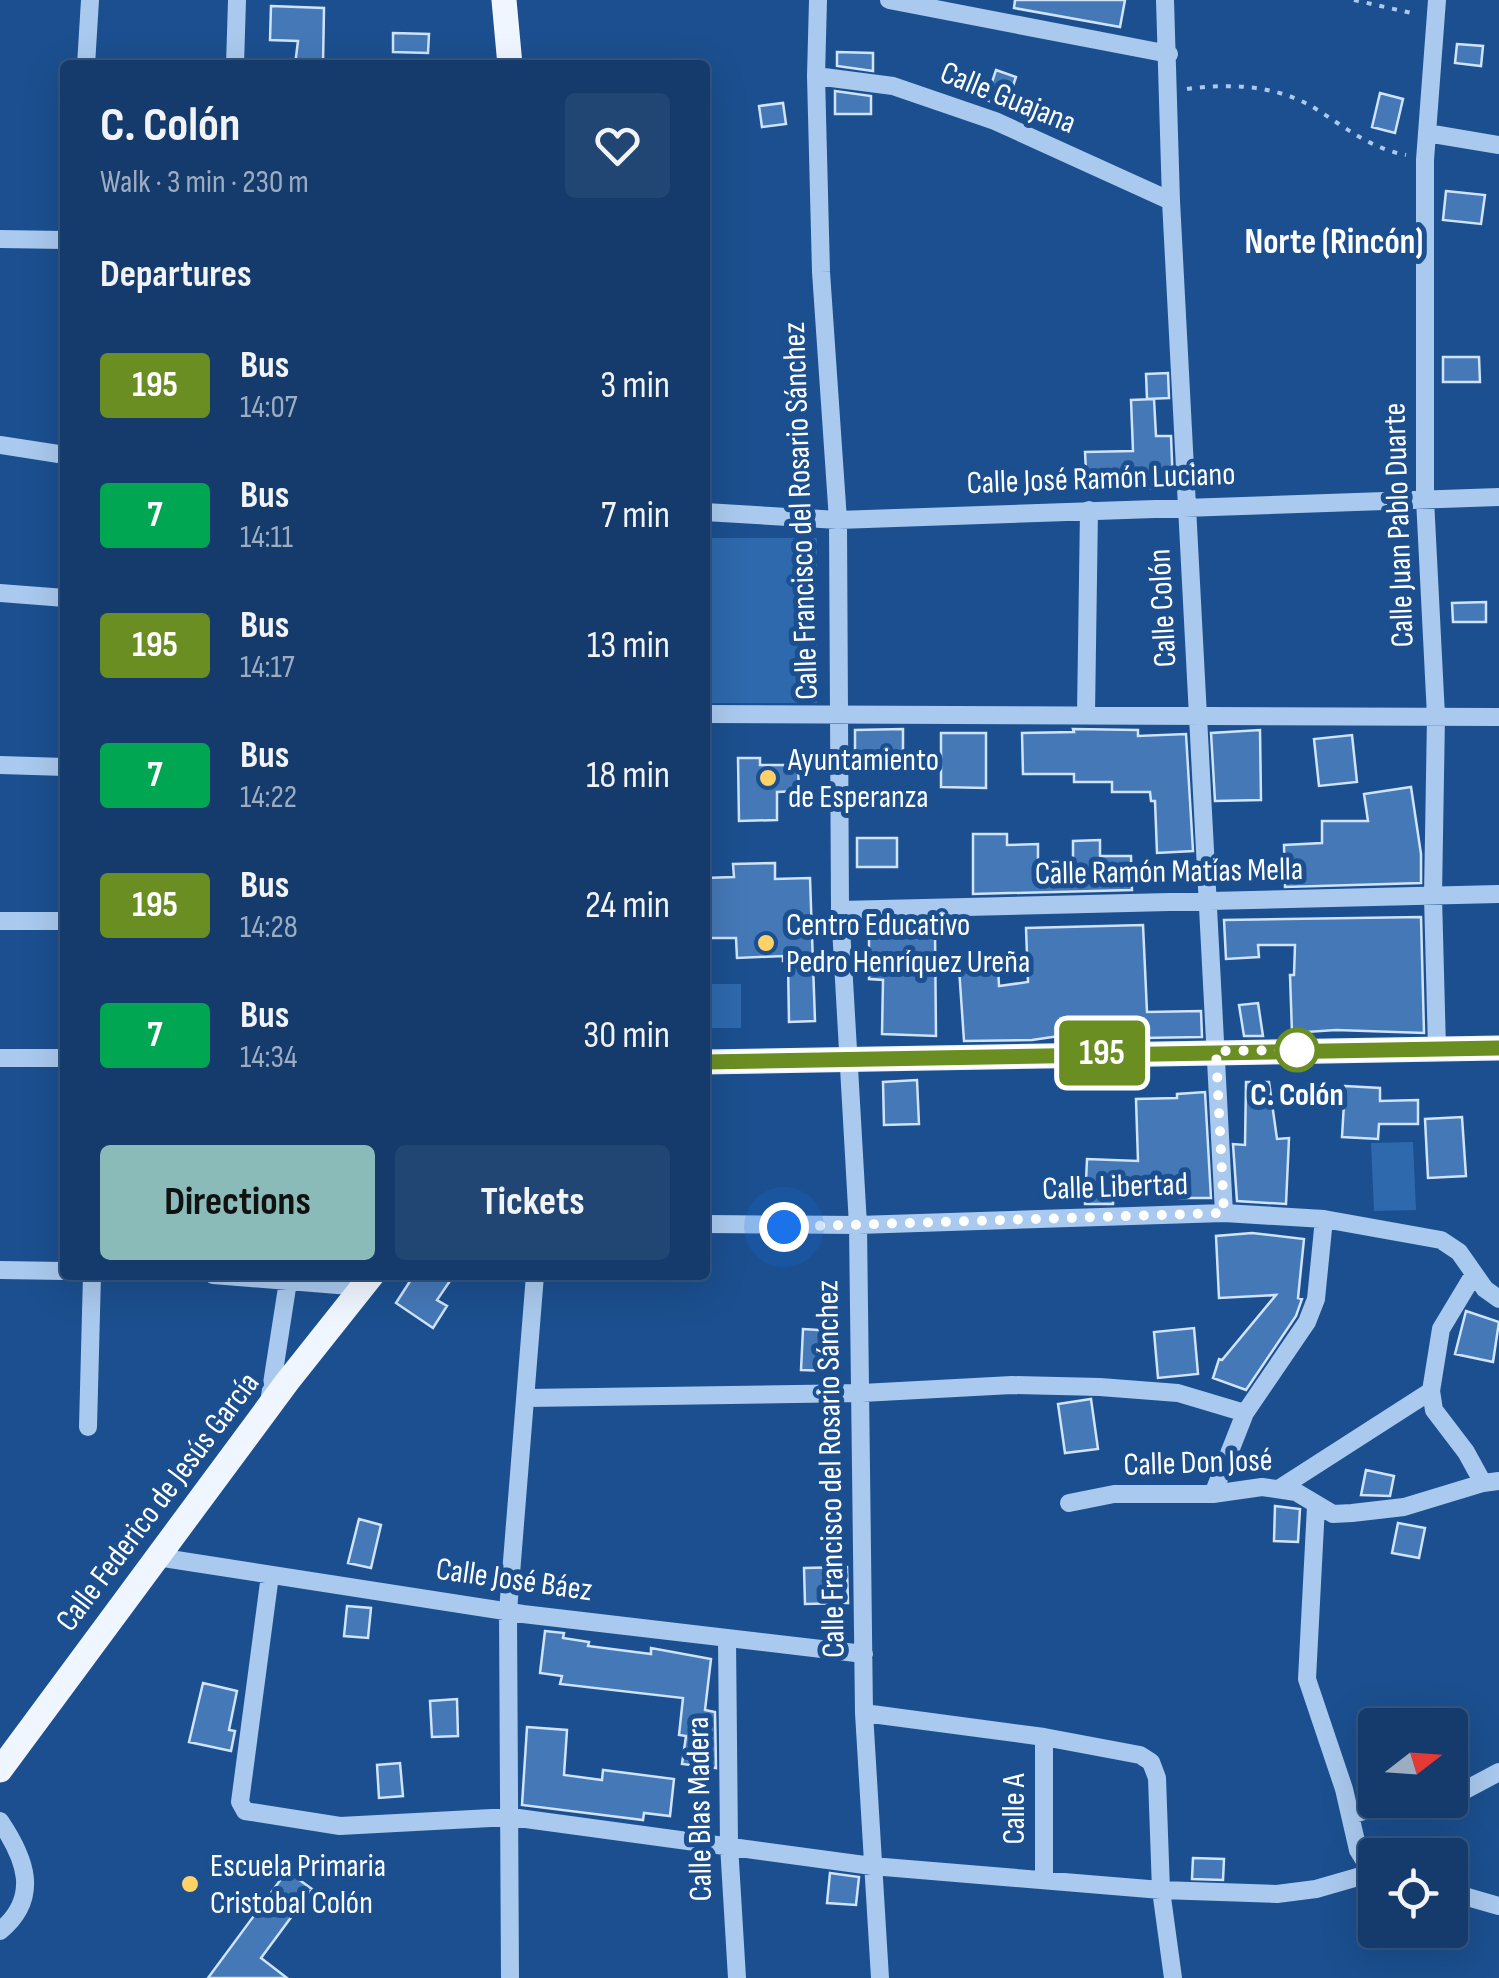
<!DOCTYPE html>
<meta charset="utf-8">
<style>
:root{--surface:#143b6b;--page:#214673;--text:#f1f3f6;--muted:#9dadc1;--line:#33557e;--accent:#8bbbb9}
body{margin:0;font-family:"Sofia Sans Condensed",sans-serif;background:var(--page);color:var(--text);height:100vh;display:flex;flex-direction:column;font-size:38px;white-space:nowrap}
*{box-sizing:border-box;margin:0}
p{font-size:32px;color:var(--muted)}
.icon{flex:none;width:55px;height:55px;fill:none;stroke:currentColor;stroke-width:2;stroke-linecap:round;stroke-linejoin:round}
.map{position:relative;flex:1;overflow:hidden}
.panel{position:absolute;left:60px;top:60px;width:650px;height:1220px;display:flex;flex-direction:column;background:var(--surface);border-radius:10px;box-shadow:0 10px 40px #0002,0 0 0 2px var(--line)}
.panel>*{flex:none}
.badge{padding:0 20px;border-radius:8px;font-size:35px;line-height:65px}
.needle{width:65px;rotate:73deg}
.buttons{position:absolute;left:1358px;top:1708px;display:grid;gap:20px}
.buttons a{display:grid;place-items:center;width:110px;height:110px;border-radius:10px;background:var(--surface);box-shadow:0 10px 40px #0002,0 0 0 2px var(--line);font-size:50px}
.you{position:absolute;width:50px;height:50px;margin:-25px;border:8px solid #fff;border-radius:50%;background:#1a73e8;box-shadow:0 0 0 15px #1a73e833}
.map>.badge{position:absolute;translate:-50% -50%;box-shadow:0 0 0 5px #fff}
h2{padding:0 40px;font-size:38px;line-height:90px}
.round{display:grid;place-items:center;flex:none;width:105px;height:105px;border-radius:10px;background:var(--page)}
.summary{display:flex;align-items:center;justify-content:space-between;height:170px;padding:0 40px}
h1{font-size:48px;font-weight:700;line-height:75px}
.button{display:flex;gap:20px;margin-top:auto;padding:20px 40px}
.button a{flex:1;height:115px;border-radius:10px;background:var(--accent);color:#111;font-size:40px;font-weight:700;line-height:115px;text-align:center}
.button a+a{background:var(--page);color:var(--text)}
ul{padding:0;list-style:none}
li{display:flex;align-items:center;gap:30px;height:130px;padding:0 40px}
li div{flex:1}
li b{display:block;font-size:38px}
li em{font-style:normal}
li .badge{min-width:110px;font-weight:700;text-align:center}
.map>svg:first-child{display:block}
.green{fill:#2e69ad}
.building{fill:#4478b7;stroke:#cfe3fa;stroke-width:2.5}
.lines{fill:none;stroke-linecap:round;stroke-linejoin:round}
.path{stroke:#a9c9ee;stroke-width:4;stroke-dasharray:5 8;stroke-linecap:butt}
.minor{stroke:#a9c9ee;stroke-width:18}
.major{stroke:#f0f6ff;stroke-width:25}
.line-casing{stroke:#fff;stroke-width:22}
.line{stroke:#6b8e23;stroke-width:15}
.walk{stroke:#fff;stroke-width:10;stroke-dasharray:0 18}
.poi-dot{fill:#ffd166;stroke:#1b4f8f;stroke-width:4}
.stop-dot{fill:#fff;stroke:#6b8e23;stroke-width:5}
.labels{text-anchor:middle;dominant-baseline:central;stroke-width:10;stroke-linejoin:round;paint-order:stroke}
.street-label{font-size:32px;fill:#fff;stroke:#1b4f8f}
.poi-label{font-size:32px;fill:#fff;stroke:#1b4f8f;text-anchor:start}
.stop-label{font-size:32px;font-weight:bold;fill:#fff;stroke:#1b4f8f}
.neighbourhood-label{font-size:35px;font-weight:bold;fill:#fff;stroke:#1b4f8f}
</style>
<div class="map">
<svg width="1499" height="1978" viewBox="0 0 1499 1978">
<rect width="100%" height="100%" fill="#1b4f8f"/>
<path class="green" d="M 705,538 L 817,538 L 817,703 L 705,703 Z
M 705,984 L 741,984 L 741,1028 L 705,1028 Z
M 1413,1142 L 1416,1210 L 1374,1211 L 1371,1143 Z"/>
<path class="building" d="M 1015,0 L 1125,0 L 1120,27 L 1014,8 Z
M 271,6 L 324,8 L 323,65 L 295,65 L 298,41 L 270,40 Z
M 393,33 L 429,34 L 428,53 L 393,52 Z
M 1457,44 L 1483,46 L 1481,66 L 1455,63 Z
M 837,52 L 873,53 L 873,71 L 837,66 Z
M 996,70 L 1016,77 L 1006,107 L 986,100 Z
M 835,91 L 871,96 L 871,114 L 835,114 Z
M 1380,93 L 1403,99 L 1395,133 L 1372,127 Z
M 783,103 L 786,124 L 762,127 L 759,106 Z
M 1446,191 L 1485,195 L 1481,224 L 1443,220 Z
M 1443,357 L 1479,357 L 1480,382 L 1443,382 Z
M 1168,373 L 1169,398 L 1147,399 L 1146,374 Z
M 1154,399 L 1156,436 L 1171,436 L 1173,487 L 1087,491 L 1085,452 L 1133,451 L 1131,400 Z
M 1486,602 L 1486,622 L 1453,622 L 1452,603 Z
M 903,729 L 903,755 L 855,755 L 855,730 Z
M 1073,729 L 1138,730 L 1138,736 L 1186,734 L 1193,851 L 1157,853 L 1155,801 L 1151,801 L 1150,792 L 1112,792 L 1112,782 L 1074,782 L 1074,774 L 1023,774 L 1022,733 L 1074,732 Z
M 1260,730 L 1261,800 L 1215,801 L 1211,733 Z
M 941,733 L 986,733 L 986,788 L 941,787 Z
M 1352,735 L 1357,782 L 1319,786 L 1314,739 Z
M 738,758 L 760,758 L 760,765 L 798,765 L 799,791 L 777,792 L 777,820 L 739,821 Z
M 1411,787 L 1421,854 L 1421,883 L 1285,887 L 1284,845 L 1322,843 L 1322,821 L 1368,821 L 1364,794 Z
M 973,834 L 1007,834 L 1007,845 L 1038,844 L 1038,862 L 1073,862 L 1073,841 L 1100,840 L 1100,856 L 1131,856 L 1132,890 L 973,894 Z
M 857,838 L 897,838 L 897,867 L 857,867 Z
M 775,863 L 775,879 L 810,878 L 815,1021 L 789,1022 L 788,961 L 783,961 L 783,956 L 737,958 L 736,938 L 705,938 L 705,878 L 734,877 L 733,864 Z
M 1421,917 L 1424,1033 L 1336,1030 L 1292,1033 L 1290,975 L 1294,975 L 1295,945 L 1258,945 L 1259,957 L 1226,959 L 1224,920 Z
M 1143,925 L 1147,1012 L 1201,1011 L 1202,1037 L 1081,1039 L 1080,1033 L 1032,1040 L 964,1041 L 959,968 L 998,966 L 999,986 L 1028,982 L 1026,928 Z
M 869,930 L 935,932 L 936,1036 L 882,1034 L 883,980 L 869,979 Z
M 1258,1003 L 1263,1036 L 1244,1036 L 1239,1005 Z
M 917,1080 L 919,1124 L 884,1125 L 883,1082 Z
M 1246,1082 L 1269,1082 L 1277,1139 L 1289,1138 L 1286,1204 L 1237,1201 L 1233,1144 L 1245,1145 Z
M 1345,1086 L 1380,1088 L 1380,1101 L 1418,1100 L 1418,1124 L 1379,1124 L 1378,1139 L 1342,1137 Z
M 1205,1092 L 1211,1198 L 1180,1198 L 1179,1178 L 1114,1179 L 1113,1204 L 1085,1204 L 1087,1159 L 1138,1161 L 1136,1099 L 1177,1098 L 1177,1094 Z
M 1462,1117 L 1466,1176 L 1428,1178 L 1425,1119 Z
M 1252,1233 L 1304,1239 L 1298,1298 L 1302,1299 L 1296,1316 L 1246,1390 L 1213,1378 L 1219,1359 L 1222,1360 L 1276,1295 L 1219,1298 L 1216,1236 Z
M 414,1275 L 454,1275 L 437,1300 L 447,1306 L 433,1328 L 396,1303 Z
M 1466,1311 L 1499,1322 L 1493,1362 L 1455,1354 Z
M 1194,1328 L 1198,1374 L 1158,1378 L 1154,1332 Z
M 803,1329 L 833,1331 L 831,1371 L 801,1370 Z
M 1091,1399 L 1098,1449 L 1065,1453 L 1058,1404 Z
M 1366,1470 L 1394,1476 L 1390,1496 L 1361,1495 Z
M 1275,1506 L 1300,1509 L 1298,1542 L 1274,1541 Z
M 359,1519 L 381,1525 L 371,1568 L 348,1563 Z
M 1398,1523 L 1425,1528 L 1419,1558 L 1392,1553 Z
M 847,1567 L 848,1603 L 805,1604 L 804,1568 Z
M 347,1606 L 371,1608 L 368,1638 L 344,1636 Z
M 545,1631 L 564,1633 L 563,1638 L 589,1642 L 588,1646 L 651,1654 L 651,1648 L 711,1659 L 705,1710 L 715,1712 L 716,1768 L 682,1764 L 686,1736 L 679,1735 L 683,1698 L 560,1684 L 562,1676 L 540,1673 Z
M 203,1683 L 237,1691 L 229,1730 L 235,1731 L 231,1751 L 189,1742 Z
M 457,1699 L 458,1736 L 432,1737 L 430,1701 Z
M 527,1727 L 567,1730 L 564,1775 L 602,1780 L 603,1770 L 674,1779 L 670,1816 L 644,1813 L 643,1820 L 522,1805 Z
M 400,1763 L 403,1796 L 379,1798 L 377,1765 Z
M 1193,1858 L 1224,1859 L 1223,1880 L 1192,1879 Z
M 287,1871 L 312,1889 L 261,1958 L 287,1978 L 208,1978 Z
M 830,1873 L 859,1877 L 856,1905 L 827,1903 Z"/>
<g class="lines">
<path class="path" d="M 1354,0 L 1416,14
M 1187,89 C 1230,83 1278,85 1316,109 C 1346,128 1370,148 1406,155"/>
<path class="minor" d="M 818,0 L 816,76 L 821,272 L 838,520 L 840,910 L 858,1225 L 864,1713 L 880,1978
M 889,0 L 1169,54
M 1165,0 L 1171,201 L 1224,1213
M 86,65 L 90,0
M 235,65 L 237,0
M 816,76 L 893,86 L 995,121 L 1171,201
M 1427,133 L 1499,145
M 0,239 L 65,240
M 0,445 L 65,455
M 705,512 L 838,520 L 1499,497
M 0,593 L 65,598
M 705,714 L 1499,717
M 1086,714 L 1089,510
M 0,765 L 65,767
M 840,910 L 1499,894
M 0,921 L 65,921
M 1437,1049 L 1433,896 L 1436,716 L 1425,499 L 1425,160 L 1437,0
M 0,1058 L 65,1058
M 705,1224 L 858,1225 L 1224,1213 L 1324,1219 L 1441,1240 L 1459,1252 L 1485,1289 L 1499,1299
M 0,1270 L 65,1271
M 1474,1274 L 1441,1329 L 1431,1391 L 1434,1410 L 1466,1452 L 1483,1483
M 213,1275 L 362,1287
M 527,1398 L 862,1393 L 1012,1385 L 1100,1387 L 1178,1393 L 1245,1413
M 269,1403 L 289,1275
M 88,1427 L 92,1275
M 1280,1488 L 1431,1391
M 1213,1494 L 1245,1413 L 1307,1322 L 1316,1299 L 1324,1219
M 1069,1503 L 1114,1494 L 1213,1494 L 1262,1487 L 1296,1492 L 1333,1514 L 1352,1513 L 1404,1507 L 1483,1483 L 1499,1481
M 1316,1506 L 1307,1679 L 1344,1789 L 1358,1850 L 1371,1871
M 157,1557 L 523,1614 L 864,1654
M 270,1575 L 240,1802 L 245,1811 L 340,1826 L 511,1817 L 872,1866 L 1161,1890 L 1277,1894 L 1316,1889 L 1375,1872
M 727,1638 L 729,1845 L 737,1978
M 864,1713 L 1044,1737 L 1140,1755 L 1151,1762 L 1157,1778 L 1161,1890 L 1173,1978
M 1044,1737 L 1044,1880
M 1450,1798 L 1499,1772
M 1350,1815 L 1401,1800
M 0,1821 C 25,1858 41,1897 0,1931
M 1450,1892 L 1499,1906
M 510,1978 L 508,1611 L 535,1275"/>
<path class="major" d="M 504,0 L 510,65
M 705,1062 L 1499,1048
M 0,1770 L 287,1382 L 372,1275"/>
</g>
<g class="lines">
<defs>
<path id="line" d="M 705,1062 L 1499,1048"/>
</defs>
<use href="#line" class="line-casing"/>
<use href="#line" class="line"/>
<path class="walk" d="M 784,1227 L 1224,1213 L 1216,1051 L 1297,1050"/>
</g>
<g class="poi-dot">
<circle cx="768" cy="778" r="10"/>
<circle cx="766" cy="943" r="10"/>
<circle cx="190" cy="1884" r="10"/>
</g>
<circle class="stop-dot" cx="1297" cy="1050" r="20"/>
<g class="labels">
<g class="street-label">
<text transform="translate(1008 98) rotate(22)">Calle Guajana</text>
<text transform="translate(1101 479) rotate(-2)">Calle José Ramón Luciano</text>
<text transform="translate(801 511) rotate(-92)">Calle Francisco del Rosario Sánchez</text>
<text transform="translate(1399 525) rotate(-92)">Calle Juan Pablo Duarte</text>
<text transform="translate(1163 608) rotate(-93)">Calle Colón</text>
<text transform="translate(1169 872) rotate(-1)">Calle Ramón Matías Mella</text>
<text transform="translate(1115 1187) rotate(-2)">Calle Libertad</text>
<text transform="translate(1198 1463) rotate(-2)">Calle Don José</text>
<text transform="translate(831 1469) rotate(-91)">Calle Francisco del Rosario Sánchez</text>
<text transform="translate(158 1502) rotate(-53)">Calle Federico de Jesús García</text>
<text transform="translate(514 1580) rotate(8)">Calle José Báez</text>
<text transform="translate(700 1809) rotate(-91)">Calle Blas Madera</text>
<text transform="translate(1014 1809) rotate(-90)">Calle A</text>
</g>
<g class="poi-label">
<text x="788" y="760">Ayuntamiento<tspan x="788" dy="37">de Esperanza</tspan></text>
<text x="786" y="925">Centro Educativo<tspan x="786" dy="37">Pedro Henríquez Ureña</tspan></text>
<text x="210" y="1866">Escuela Primaria<tspan x="210" dy="37">Cristobal Colón</tspan></text>
</g>
<g class="stop-label">
<text x="1297" y="1095">C. Colón</text>
</g>
<g class="neighbourhood-label">
<text x="1334" y="242">Norte (Rincón)</text>
</g>
</g>
</svg>
<div class="buttons">
<a><svg class="needle" viewBox="-14 -14 28 28"><path d="M0-13l5 13h-10z" fill="#e53935"/><path d="M0 13l5-13h-10z" fill="#9dadc1"/></svg></a>
<a><svg class="icon" aria-label="locate" viewBox="0 0 24 24"><circle cx="12" cy="12" r="6"/><path d="M12 2v4M12 18v4M2 12h4M18 12h4"/></svg></a>
</div>
<div class="you" style="left:784px;top:1227px"></div>
<b class="badge" style="left:1102px;top:1053px;background:#6b8e23;color:#fff">195</b>
<section class="panel">
<div class="summary"><div><h1>C. Colón</h1><p>Walk · 3 min · 230 m</p></div><a class="round"><svg class="icon" aria-label="heart" viewBox="0 0 24 24"><path d="M12 20l-8-8c-3-5 5-10 8-4 3-6 11-1 8 4z"/></svg></a></div>
<h2>Departures</h2>
<ul>
<li><span class="badge" style="background:#6b8e23;color:#fff">195</span><div><b>Bus</b><p>14:07</p></div><em>3 min</em></li>
<li><span class="badge" style="background:#00a651;color:#fff">7</span><div><b>Bus</b><p>14:11</p></div><em>7 min</em></li>
<li><span class="badge" style="background:#6b8e23;color:#fff">195</span><div><b>Bus</b><p>14:17</p></div><em>13 min</em></li>
<li><span class="badge" style="background:#00a651;color:#fff">7</span><div><b>Bus</b><p>14:22</p></div><em>18 min</em></li>
<li><span class="badge" style="background:#6b8e23;color:#fff">195</span><div><b>Bus</b><p>14:28</p></div><em>24 min</em></li>
<li><span class="badge" style="background:#00a651;color:#fff">7</span><div><b>Bus</b><p>14:34</p></div><em>30 min</em></li>
</ul>
<div class="button"><a>Directions</a><a>Tickets</a></div>
</section>
</div>
